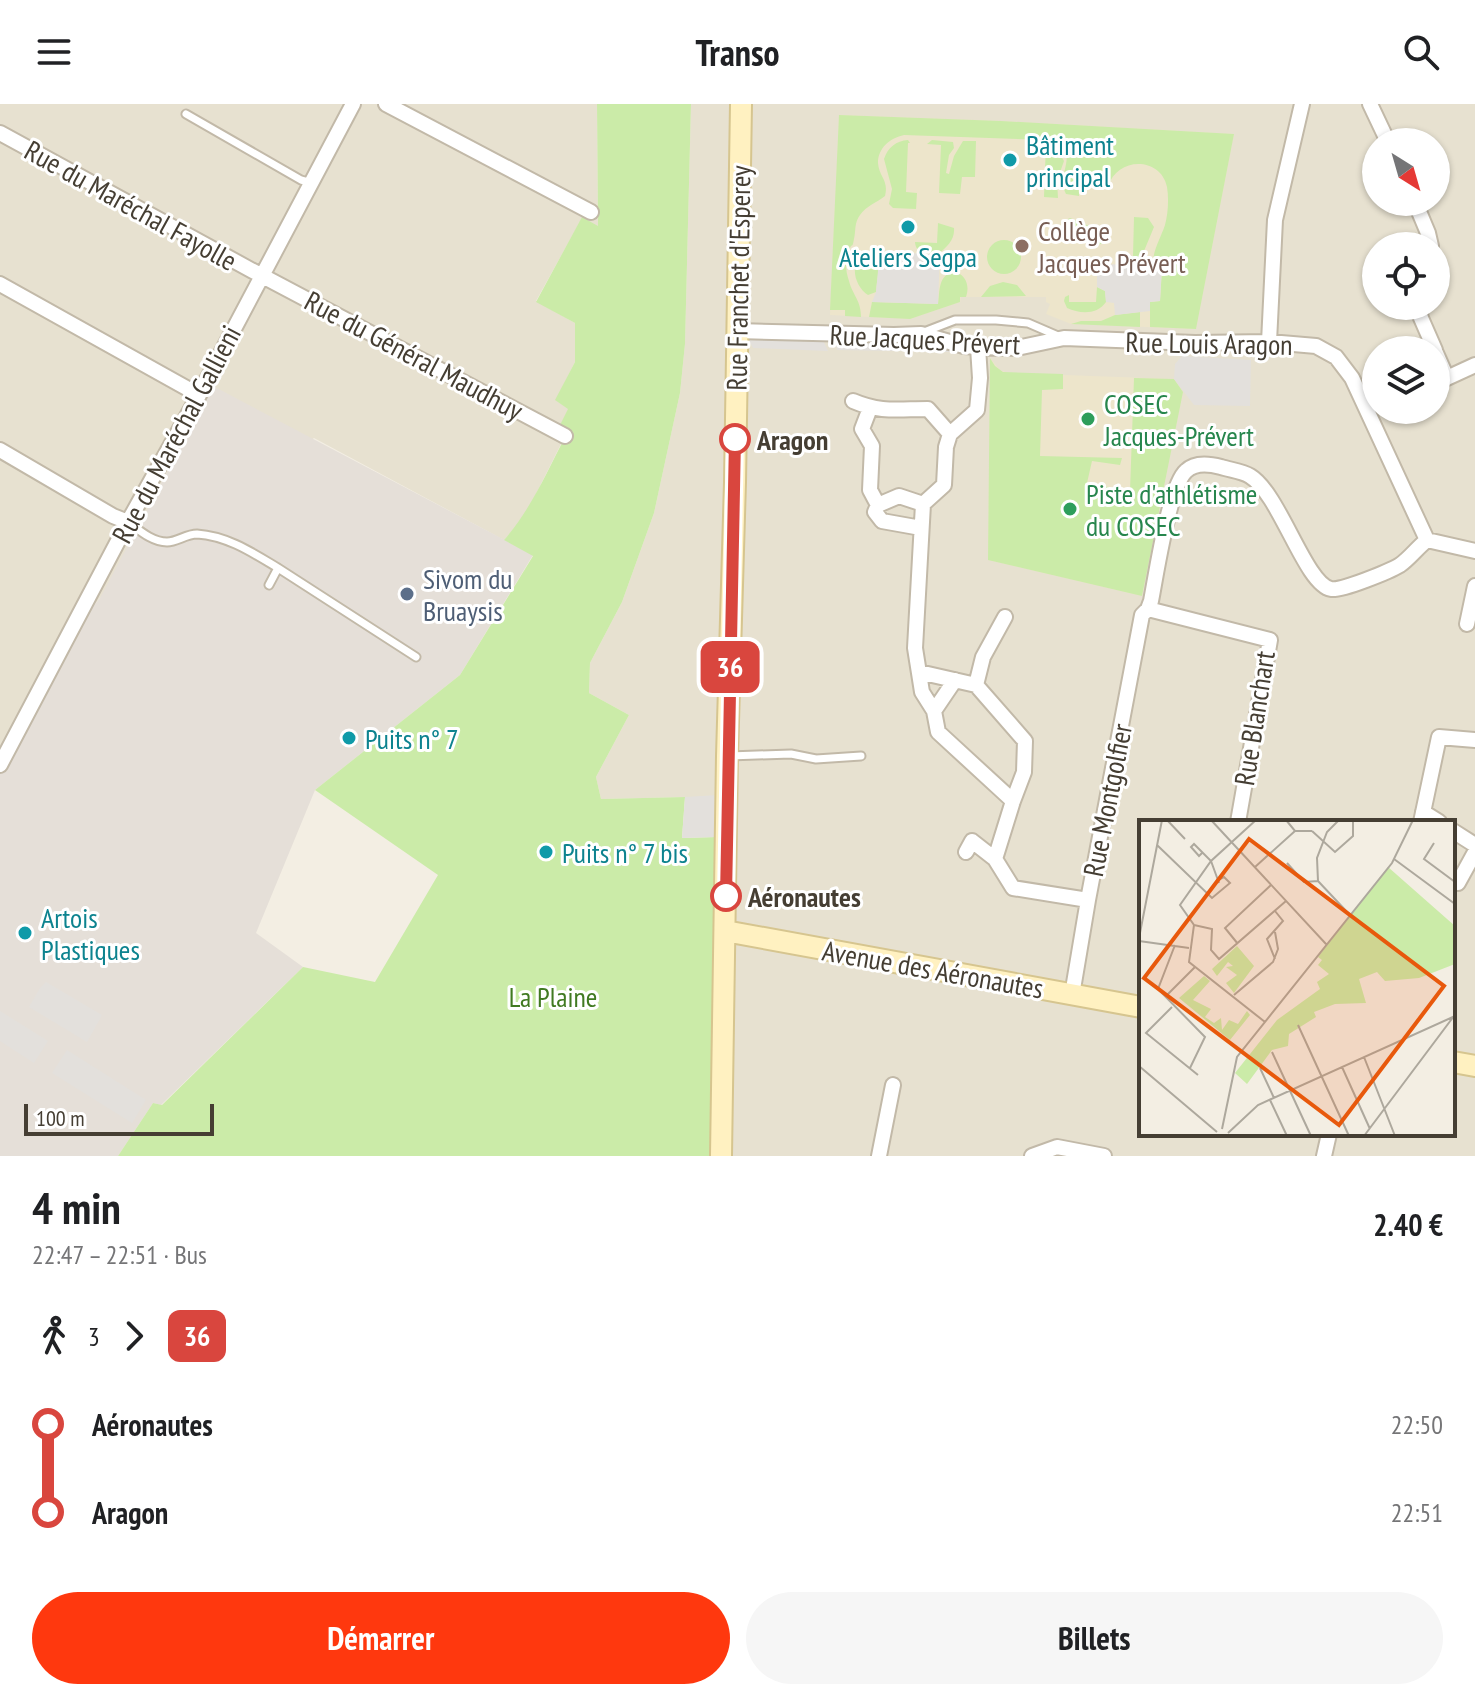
<!DOCTYPE html>
<html lang="fr">
<meta charset="utf-8">
<style>
:root{--surface:#fff;--page:#f6f6f6;--text:#202124;--muted:#757577;--accent:#ff380e}
body{margin:0;font-family:"PT Sans Narrow",sans-serif;background:var(--page);color:var(--text);height:100vh;display:flex;flex-direction:column;font-size:30px;white-space:nowrap}
*{box-sizing:border-box;margin:0}
p{font-size:26px;color:var(--muted)}
.icon{flex:none;width:44px;height:44px;fill:none;stroke:currentColor;stroke-width:2;stroke-linecap:round;stroke-linejoin:round}
.map{position:relative;height:1052px;overflow:hidden}
.panel{display:flex;flex-direction:column;background:var(--surface);flex:1}
.panel>*{flex:none}
.badge{padding:0 16px;border-radius:12px;font-size:28px;line-height:52px}
.needle{width:52px;rotate:143deg}
.buttons{position:absolute;left:1362px;top:24px;display:grid;gap:16px}
.buttons a{display:grid;place-items:center;width:88px;height:88px;border-radius:50%;background:var(--surface);box-shadow:0 2px 6px #0004;font-size:40px}
.scale{position:absolute;left:24px;bottom:20px;width:190px;box-sizing:border-box;padding-left:8px;border:4px solid #453e33;border-top:0;font-size:22px;line-height:28px;white-space:nowrap;color:#453e33;-webkit-text-stroke:6px #fff;paint-order:stroke}
.map>.badge{position:absolute;translate:-50% -50%;box-shadow:0 0 0 4px #fff}
.legs{display:flex;align-items:center;gap:12px;height:88px;padding:0 32px;font-size:26px}
.legs p{margin-inline-start:auto}
.summary{display:flex;align-items:center;justify-content:space-between;height:136px;padding:0 32px}
h1{font-size:44px;font-weight:700;line-height:60px}
.primary-button{display:flex;gap:16px;margin-top:auto;padding:16px 32px}
.primary-button a{flex:1;height:92px;border-radius:48px;background:var(--accent);color:#fff;font-size:32px;font-weight:700;line-height:92px;text-align:center}
.primary-button a+a{background:var(--page);color:var(--text)}
ul{padding:0 32px;list-style:none}
li{display:flex;align-items:center;gap:28px;height:88px;font-size:30px}
li i{display:grid;place-items:center;width:12px;height:100%;margin:0 10px;background:currentColor}
li i::after{content:'';width:20px;height:20px;margin:-10px;border:6px solid;border-radius:50%;background:var(--surface)}
li p{margin-inline-start:auto}
li:first-child i{background:linear-gradient(#0000 50%,currentColor 0)}
li:last-child i{background:linear-gradient(currentColor 50%,#0000 0)}
header{display:flex;justify-content:space-between;align-items:center;height:104px;padding:0 32px;background:var(--surface);font-size:36px;font-weight:700}
.map>svg:first-child{display:block}
.residential{fill:#e7e1d0;fill-rule:evenodd}
.industrial{fill:#e5dfd8}
.education{fill:#ede5cb}
.green{fill:#cbeba8}
.parking{fill:#e3e0dc}
.lines{fill:none;stroke-linecap:round;stroke-linejoin:round}
.lane-casing{stroke:#c2b9a8;stroke-width:11}
.street-casing{stroke:#c2b9a8;stroke-width:18}
.secondary-casing{stroke:#d6c58f;stroke-width:24}
.lane{stroke:#fff;stroke-width:7}
.street{stroke:#fff;stroke-width:14}
.secondary{stroke:#fff1c1;stroke-width:20}
.line-1-casing{stroke:#fff;stroke-width:18}
.line-1{stroke:#d9463e;stroke-width:12}
.culture-dot{fill:#0f9aa8;stroke:#fff;stroke-width:3}
.education-dot{fill:#8d6e63;stroke:#fff;stroke-width:3}
.leisure-dot{fill:#2e9e5b;stroke:#fff;stroke-width:3}
.stop-1-dot{fill:#fff;stroke:#d9463e;stroke-width:4}
.service-dot{fill:#5c6f8a;stroke:#fff;stroke-width:3}
.labels{text-anchor:middle;dominant-baseline:central;stroke-width:6;stroke-linejoin:round;paint-order:stroke}
.culture-label{font-size:28px;fill:#0d838f;stroke:#fff;text-anchor:start}
.street-label{font-size:28px;fill:#453e33;stroke:#fff}
.education-label{font-size:28px;fill:#785e54;stroke:#fff;text-anchor:start}
.leisure-label{font-size:28px;fill:#27864d;stroke:#fff;text-anchor:start}
.stop-label{font-size:28px;font-weight:bold;fill:#453e33;stroke:#fff;text-anchor:start}
.service-label{font-size:28px;fill:#4e5e75;stroke:#fff;text-anchor:start}
.park-label{font-size:28px;fill:#417a22;stroke:#fff}
.inset-road{fill:none;stroke:#ada89d;stroke-width:2}
.view{fill:#e8590c;fill-opacity:0.15;stroke:#e8590c;stroke-width:4}
.inset-edge{fill:none;stroke:#453e33;stroke-width:4}
</style>
<header><svg class="icon" aria-label="menu" viewBox="0 0 24 24"><path d="M4 6h16M4 12h16M4 18h16"/></svg>Transo<svg class="icon" aria-label="search" viewBox="0 0 24 24"><circle cx="10" cy="10" r="6"/><path d="M15 15l6 6"/></svg></header>
<div class="map">
<svg width="1475" height="1052" viewBox="0 0 1475 1052">
<rect width="100%" height="100%" fill="#f3eee3"/>
<path class="residential" d="M 0,0 L 597,0 L 598,123 L 582,114 L 536,197 L 575,219 L 575,258 L 556,296 L 569,305 L 565,332 L 529,404 L 518,420 L 504,436 L 314,334 L 100,494 L 65,538 L 0,661 Z
M 691,0 L 1475,0 L 1475,1052 L 711,1052 L 717,734 L 685,693 L 601,695 L 596,673 L 629,611 L 589,589 L 590,559 L 622,498 L 654,409 L 680,289 L 685,240 ZM 1376,38 L 1436,38 L 1436,98 L 1376,98 ZM 1376,142 L 1436,142 L 1436,202 L 1376,202 ZM 1376,246 L 1436,246 L 1436,306 L 1376,306 ZM 1141,718 L 1453,718 L 1453,1030 L 1141,1030 Z"/>
<path class="industrial" d="M 213,282 L 533,451 L 460,571 L 315,686 L 256,829 L 303,863 L 161,1001 L 153,999 L 118,1052 L 0,1052 L 0,661 L 65,538 L 100,494 Z"/>
<path class="education" d="M 839,11 L 1001,17 L 1234,30 L 1196,225 L 1071,220 L 1046,210 L 1050,200 L 1046,198 L 1046,193 L 961,193 L 960,198 L 910,215 L 830,211 Z
M 990,254 L 1000,266 L 1008,269 L 1174,275 L 1183,288 L 1142,492 L 988,456 Z"/>
<path class="green" d="M 597,0 L 691,0 L 685,240 L 680,289 L 654,409 L 622,498 L 590,559 L 589,589 L 629,611 L 596,673 L 601,695 L 685,693 L 682,734 L 717,733 L 711,1052 L 118,1052 L 153,999 L 162,1001 L 303,863 L 375,878 L 438,771 L 315,686 L 460,571 L 533,452 L 504,436 C 531,405 547,368 565,333 L 557,327 L 568,305 L 555,296 L 575,258 L 575,219 L 536,198 L 582,113 L 598,122 Z
M 839,11 L 1001,17 L 1234,30 L 1196,225 L 1150,223 L 1150,198 L 1160,197 L 1162,164 L 1153,163 C 1152,147 1160,136 1165,121 C 1168,110 1169,95 1167,83 C 1161,53 1117,52 1108,83 L 1079,82 L 1079,92 L 1066,90 C 1054,69 1085,46 1047,36 L 904,31 C 890,34 878,44 878,59 C 879,73 889,76 885,92 C 876,99 866,102 860,111 C 854,119 856,127 854,135 C 852,146 853,137 849,146 C 844,156 846,168 849,177 C 853,192 861,196 861,213 L 845,212 L 845,206 L 830,206 Z
M 908,36 L 910,39 L 908,39 L 906,88 L 917,89 L 916,105 L 893,104 L 889,100 L 892,85 L 884,55 C 888,43 896,37 908,36 Z
M 932,36 L 953,38 L 954,44 L 949,51 L 946,69 L 949,70 L 954,52 L 963,37 L 976,37 L 975,73 L 962,73 L 960,90 L 939,89 L 941,41 L 927,40 Z
M 1046,39 L 1057,45 L 1064,57 L 1057,77 L 1058,94 L 1044,93 Z
M 1134,113 L 1148,114 L 1154,123 L 1139,159 L 1130,159 L 1130,152 L 1133,152 Z
M 1070,114 L 1106,129 L 1105,139 L 1092,142 L 1072,129 L 1067,120 L 1068,115 Z
M 938,119 L 954,124 C 955,136 947,143 938,150 C 928,150 916,151 915,138 L 937,139 Z
M987 153a17 17 0 1 1 34 0a17 17 0 1 1-34 0Z
M 866,148 C 884,156 877,171 876,188 L 868,191 C 854,182 848,157 866,148 Z
M 954,168 C 966,170 970,182 966,193 L 960,193 L 960,198 L 910,215 L 869,213 L 872,198 L 938,200 C 940,186 938,171 954,168 Z
M 1003,178 L 1017,181 L 1026,192 L 981,193 L 990,182 Z
M 1097,183 L 1105,187 L 1106,198 C 1097,211 1080,210 1067,204 L 1064,197 L 1065,193 L 1069,191 L 1069,198 L 1096,198 Z
M 1140,208 L 1140,223 L 1071,220 L 1081,217 L 1101,217 L 1115,211 Z
M 990,254 L 995,262 L 1003,268 L 1063,270 L 1063,285 L 1042,286 L 1040,352 L 1122,354 L 1120,361 L 1092,357 L 1087,379 L 1130,387 L 1134,274 L 1174,275 L 1183,288 L 1142,492 L 988,456 Z"/>
<path class="parking" d="M 874,148 L 940,150 L 938,200 L 872,198 L 876,188 L 878,167 L 877,157 Z
M 1107,160 L 1162,163 L 1160,197 L 1150,198 L 1150,207 L 1115,211 L 1114,199 L 1106,198 L 1105,187 L 1097,183 L 1097,169 L 1104,170 Z
M 746,232 L 822,234 L 828,247 L 753,244 Z
M 833,233 L 945,237 L 949,248 L 837,246 Z
M 1182,252 L 1251,256 L 1250,302 L 1194,301 L 1174,275 L 1175,260 Z
M 718,691 L 717,733 L 682,734 L 685,693 Z
M 46,878 L 102,911 L 87,938 L 29,903 L 40,884 Z
M 0,907 L 48,937 L 34,959 L 0,937 Z
M 67,946 L 146,996 L 132,1019 L 52,969 Z"/>
<g class="lines">
<defs>
<path id="lane" d="M 186,10 L 301,76 L 312,79
M 924,228 L 955,216 L 996,216 L 1028,219 L 1058,232
M 128,418 C 139,426 152,438 167,438 C 177,438 186,430 197,430 C 228,432 253,449 278,464 L 269,481
M 278,464 L 416,553
M 729,652 L 791,650 L 816,655 L 861,652"/>
<path id="street" d="M 386,0 L 591,108
M 1370,0 L 1388,38
M 0,29 L 253,167 L 565,332
M 1415,98 L 1428,129 L 1431,142
M 0,180 L 199,291
M 1418,202 L 1421,214 L 1435,246
M 737,227 L 894,231 L 921,230 L 964,242 L 978,243 L 1017,244 L 1064,234 L 1195,239 L 1269,238 L 1316,242 L 1336,253 L 1352,274 L 1427,436 L 1475,447
M 1269,238 L 1275,116 L 1302,0
M 978,243 L 980,274 L 977,306 L 950,330 L 946,343 L 944,381 L 923,400 L 915,544 L 922,588 L 934,607 L 938,628 L 1013,697
M 1436,249 L 1447,274
M 1436,279 L 1475,261
M 853,297 C 881,309 898,305 928,305 L 950,330
M 870,304 L 862,325 L 872,342 L 870,386 L 878,401
M 0,346 L 113,412 L 128,418
M 921,424 L 882,417 L 875,408 L 878,401 L 899,392 L 923,400
M 1148,505 L 1270,536 L 1238,718
M 1467,520 L 1475,482
M 919,568 L 976,581 L 1025,637 L 1024,668 L 1013,697 L 995,755 L 1013,784 L 1088,796
M 976,581 L 983,553 L 1005,513
M 934,607 L 955,576
M 0,661 L 128,418 L 199,291 L 353,0
M 1423,708 L 1439,718
M 1421,718 L 1439,633 L 1475,636
M 1453,727 L 1475,741
M 966,748 L 972,737 L 995,755
M 1453,779 L 1458,779 L 1475,748
M 1072,891 L 1088,796 L 1142,511 L 1148,505 L 1151,497 C 1156,472 1169,382 1186,367 C 1195,358 1210,360 1221,363 C 1230,366 1242,367 1250,372 C 1280,390 1305,480 1331,485 C 1342,487 1390,467 1400,461 C 1410,454 1417,444 1427,436
M 879,1052 L 893,981
M 1032,1052 L 1057,1043 L 1104,1052
M 1324,1052 L 1329,1030"/>
<path id="secondary" d="M 725,827 L 1141,903
M 1453,958 L 1475,962
M 721,1052 L 727,652 L 735,378 L 741,0"/>
</defs>
<use href="#lane" class="lane-casing"/>
<use href="#street" class="street-casing"/>
<use href="#secondary" class="secondary-casing"/>
<use href="#lane" class="lane"/>
<use href="#street" class="street"/>
<use href="#secondary" class="secondary"/>
</g>
<g class="lines">
<defs>
<path id="line-1" d="M 726,792 L 735,335"/>
</defs>
<use href="#line-1" class="line-1-casing"/>
<use href="#line-1" class="line-1"/>
</g>
<g class="culture-dot">
<circle cx="1010" cy="56" r="8"/>
<circle cx="908" cy="123" r="8"/>
<circle cx="349" cy="634" r="8"/>
<circle cx="546" cy="748" r="8"/>
<circle cx="25" cy="829" r="8"/>
</g>
<circle class="education-dot" cx="1022" cy="142" r="8"/>
<g class="leisure-dot">
<circle cx="1088" cy="315" r="8"/>
<circle cx="1070" cy="405" r="8"/>
</g>
<g class="stop-1-dot">
<circle cx="735" cy="335" r="14"/>
<circle cx="726" cy="792" r="14"/>
</g>
<circle class="service-dot" cx="407" cy="490" r="8"/>
<g class="labels">
<g class="culture-label">
<text x="1026" y="40">Bâtiment<tspan x="1026" dy="32">principal</tspan></text>
<text x="908" y="152" text-anchor="middle">Ateliers Segpa</text>
<text x="365" y="634">Puits n° 7</text>
<text x="562" y="748">Puits n° 7 bis</text>
<text x="41" y="813">Artois<tspan x="41" dy="32">Plastiques</tspan></text>
</g>
<g class="street-label">
<text transform="translate(131 101) rotate(29)">Rue du Maréchal Fayolle</text>
<text transform="translate(738 174) rotate(-89)">Rue Franchet d'Esperey</text>
<text transform="translate(925 235) rotate(3)">Rue Jacques Prévert</text>
<text transform="translate(1209 239) rotate(1)">Rue Louis Aragon</text>
<text transform="translate(414 251) rotate(28)">Rue du Général Maudhuy</text>
<text transform="translate(176 330) rotate(-62)">Rue du Maréchal Gallieni</text>
<text transform="translate(1254 614) rotate(-81)">Rue Blanchart</text>
<text transform="translate(1107 696) rotate(-79)">Rue Montgolfier</text>
<text transform="translate(933 865) rotate(10)">Avenue des Aéronautes</text>
</g>
<g class="education-label">
<text x="1038" y="126">Collège<tspan x="1038" dy="32">Jacques Prévert</tspan></text>
</g>
<g class="leisure-label">
<text x="1104" y="299">COSEC<tspan x="1104" dy="32">Jacques-Prévert</tspan></text>
<text x="1086" y="389">Piste d'athlétisme<tspan x="1086" dy="32">du COSEC</tspan></text>
</g>
<g class="stop-label">
<text x="757" y="335">Aragon</text>
<text x="748" y="792">Aéronautes</text>
</g>
<g class="service-label">
<text x="423" y="474">Sivom du<tspan x="423" dy="32">Bruaysis</tspan></text>
</g>
<g class="park-label">
<text x="553" y="892">La Plaine</text>
</g>
</g>
<g transform="translate(1139 716)">
<rect width="316" height="316" fill="#f3eee3"/>
<path d="M 249,47 L 316,106 L 316,144 L 280,158 L 246,161 L 238,152 L 220,159 L 227,183 L 196,184 L 175,192 L 177,197 L 150,214 L 149,226 L 133,230 L 108,264 L 96,253 L 138,200 L 181,169 L 178,162 L 190,154 L 179,145 L 183,140 L 179,137 ZM 98,126 L 115,146 L 95,173 L 87,163 L 98,155 L 87,147 L 94,146 L 89,142 L 78,156 L 73,149 ZM 65,156 L 71,161 L 54,180 L 72,189 L 66,197 L 75,203 L 82,198 L 83,210 L 90,200 L 99,204 L 108,191 L 111,195 L 91,220 L 40,178 Z" fill="#cbeba8"/>
<path class="inset-road" d="M 28,0 L 46,19M 72,0 L 187,124M 117,0 L 72,41 L 41,85 L 55,105 L 50,142 L 126,202M 147,0 L 156,11 L 173,11M 200,0 L 188,12 L 178,38 L 179,61 L 210,94M 173,11 L 196,32 L 214,16 L 214,0M 295,23 L 285,39 L 316,62M 18,25 L 73,78 L 91,63 L 85,57 L 79,60M 63,33 L 60,36 L 52,27 L 55,24 L 72,41 L 80,63M 255,39 L 316,84M 148,43 L 165,62 L 179,61M 116,47 L 156,11M 55,105 L 73,109 L 72,130 L 80,139 L 147,81M 0,118 L 23,0M 0,121 L 50,128M 99,124 L 86,108 L 132,65M 36,125 L 19,169 L 66,217 L 51,248M 136,139 L 128,119 L 144,101 L 136,91M 95,175 L 134,142 L 139,129 L 136,112M 26,177 L 56,147M 33,187 L 7,213 L 59,255M 159,205 L 210,316M 133,232 L 172,316M 225,237 L 256,316M 0,246 L 78,312M 203,247 L 231,309M 121,248 L 135,278M 131,280 L 148,316M 83,309 L 98,237 L 253,43 L 274,0M 89,313 L 119,285 L 316,196M 225,316 L 315,196"/>
<path class="view" d="M 110,19 L 305,166 L 200,305 L 5,158 Z"/>
<rect width="316" height="316" class="inset-edge"/>
</g>
</svg>
<div class="buttons">
<a><svg class="needle" viewBox="-14 -14 28 28"><path d="M0-13l5 13h-10z" fill="#e53935"/><path d="M0 13l5-13h-10z" fill="#757577"/></svg></a>
<a><svg class="icon" aria-label="locate" viewBox="0 0 24 24"><circle cx="12" cy="12" r="6"/><path d="M12 2v4M12 18v4M2 12h4M18 12h4"/></svg></a>
<a><svg class="icon" aria-label="layers" viewBox="0 0 24 24"><path d="M12 4l9 5-9 5-9-5zM3 14l9 5 9-5"/></svg></a>
</div>
<div class="scale">100 m</div>
<b class="badge" style="left:730px;top:563px;background:#d9463e;color:#fff">36</b>
</div>
<section class="panel">
<div class="summary"><div><h1>4 min</h1><p>22:47 – 22:51 · Bus</p></div><b>2.40 €</b></div>
<div class="legs"><svg class="icon" aria-label="walk" viewBox="0 0 24 24"><circle cx="13" cy="4" r="2"/><path d="M13 8l-2 6 4 7M11 14l-3 7M7 12l3-4h3l4 4"/></svg>3<svg class="icon" aria-label="forward" viewBox="0 0 24 24"><path d="M9 5l7 7-7 7"/></svg><b class="badge" style="background:#d9463e;color:#fff">36</b></div>
<ul>
<li><i style="color:#d9463e"></i><b>Aéronautes</b><p>22:50</p></li>
<li><i style="color:#d9463e"></i><b>Aragon</b><p>22:51</p></li>
</ul>
<div class="primary-button"><a>Démarrer</a><a>Billets</a></div>
</section>
